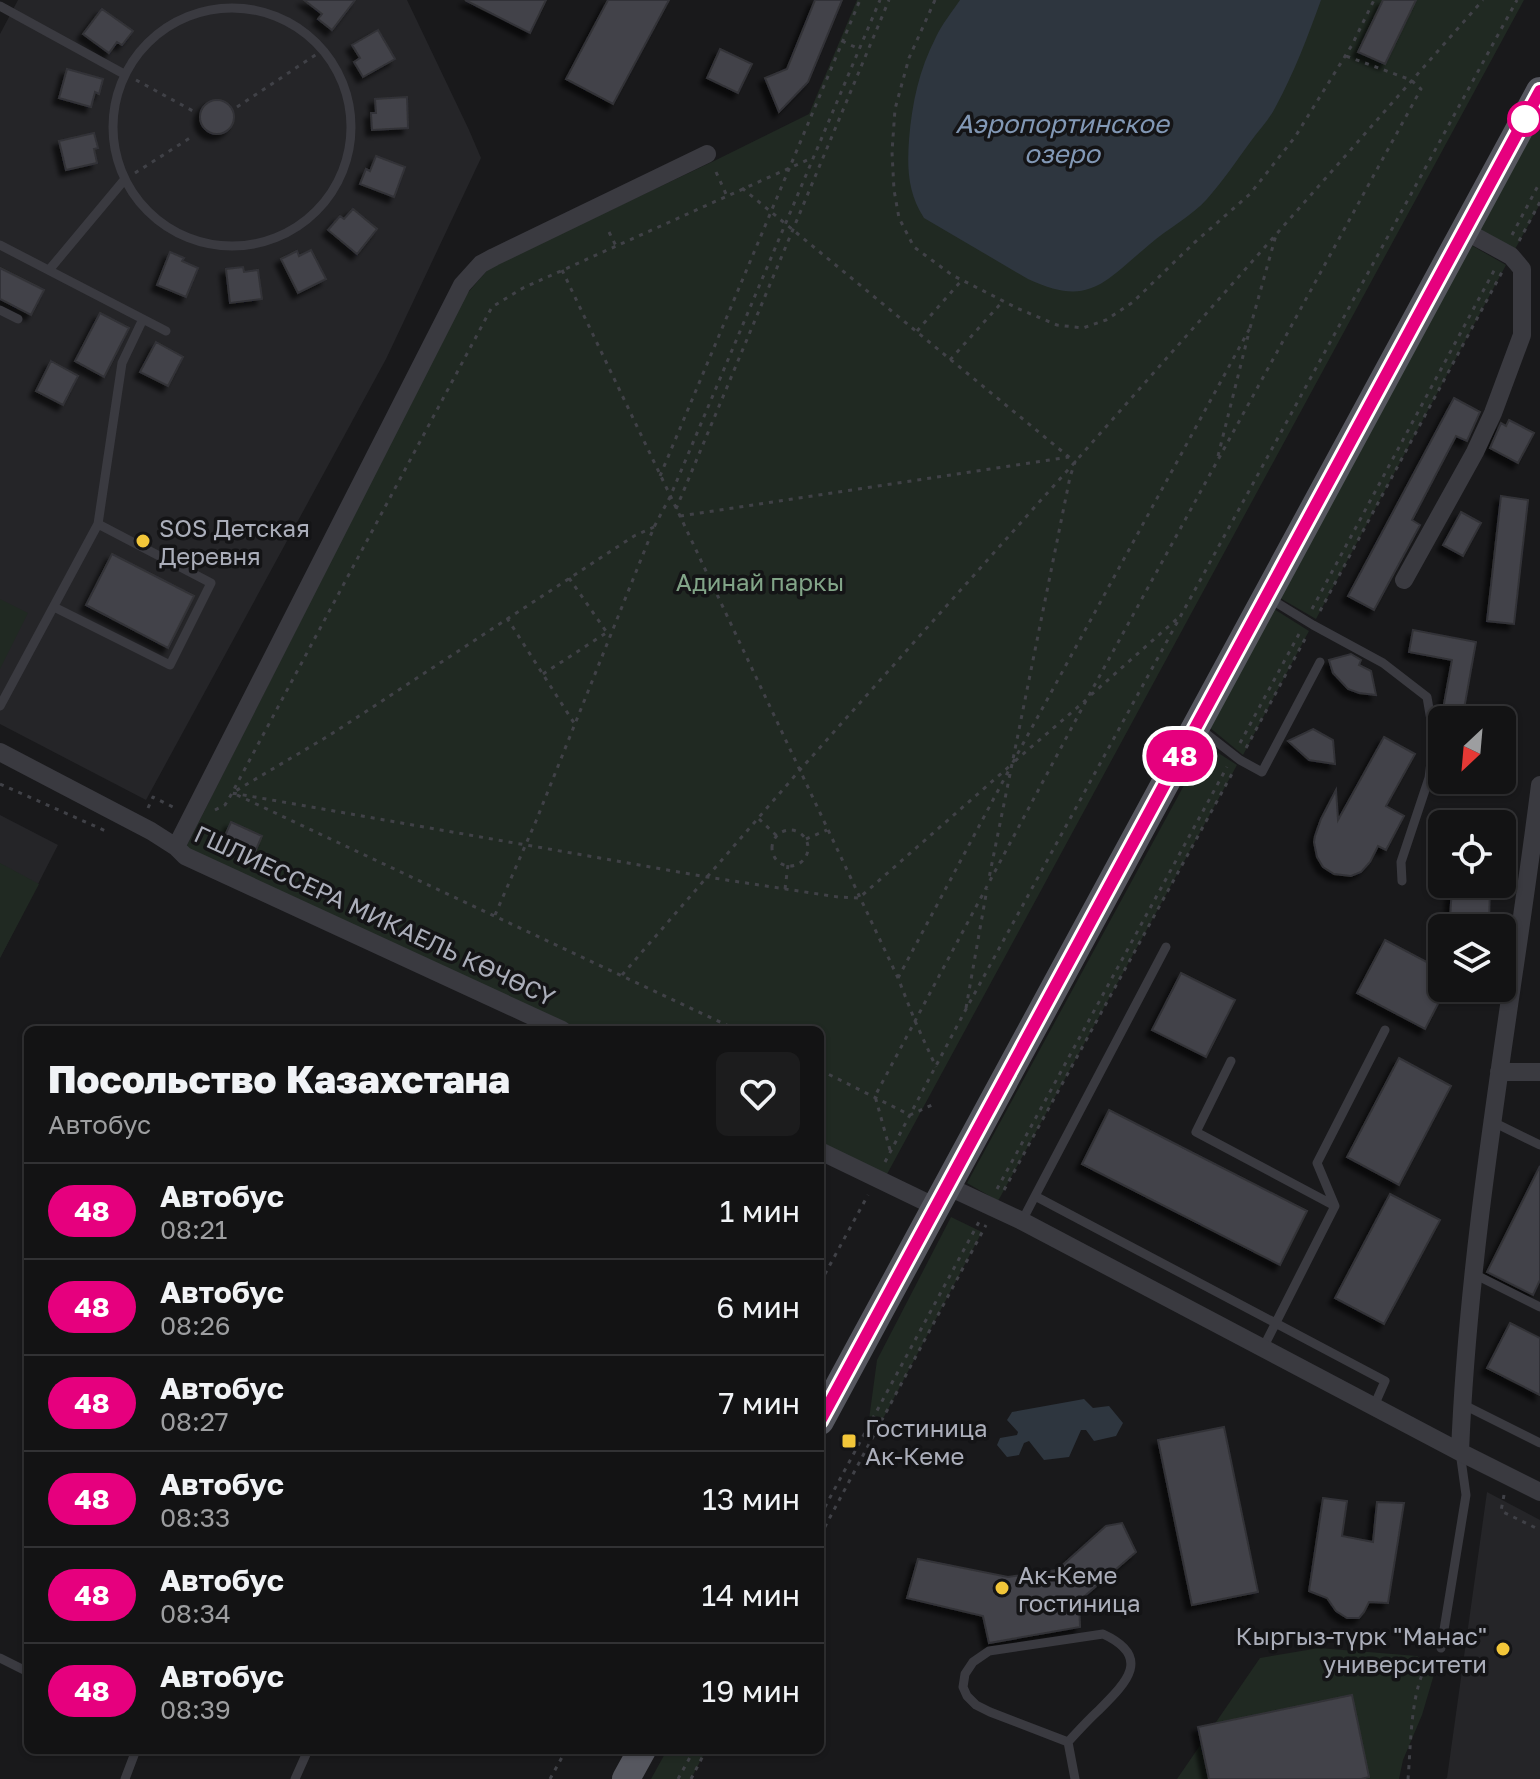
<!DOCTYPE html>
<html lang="ru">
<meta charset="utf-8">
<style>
:root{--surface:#131314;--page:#1c1c1d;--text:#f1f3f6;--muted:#9d9ea0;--line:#323234}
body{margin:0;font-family:"Golos Text",sans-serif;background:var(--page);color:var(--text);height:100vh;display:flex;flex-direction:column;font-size:30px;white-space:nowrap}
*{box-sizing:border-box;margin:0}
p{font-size:26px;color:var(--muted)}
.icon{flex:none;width:44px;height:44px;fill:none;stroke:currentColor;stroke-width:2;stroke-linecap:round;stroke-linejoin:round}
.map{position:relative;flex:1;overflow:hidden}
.panel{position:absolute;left:24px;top:1026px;width:800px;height:728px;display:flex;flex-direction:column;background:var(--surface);border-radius:12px;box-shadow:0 2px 6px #0004,0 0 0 2px var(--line)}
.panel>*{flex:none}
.badge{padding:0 16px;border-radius:26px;font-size:28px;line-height:52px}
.needle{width:52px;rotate:206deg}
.fabs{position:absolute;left:1428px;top:706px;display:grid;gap:16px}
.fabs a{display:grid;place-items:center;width:88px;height:88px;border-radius:12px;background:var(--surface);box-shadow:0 2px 6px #0004,0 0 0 2px var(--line);font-size:40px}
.map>.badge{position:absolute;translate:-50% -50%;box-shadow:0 0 0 4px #fff}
.round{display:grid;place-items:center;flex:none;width:84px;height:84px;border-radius:12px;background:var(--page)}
.summary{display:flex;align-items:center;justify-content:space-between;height:136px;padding:0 24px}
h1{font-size:38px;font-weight:800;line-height:60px}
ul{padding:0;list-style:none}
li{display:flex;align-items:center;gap:24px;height:96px;padding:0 24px;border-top:2px solid var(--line)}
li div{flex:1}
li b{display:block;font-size:30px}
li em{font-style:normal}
li .badge{min-width:88px;font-weight:700;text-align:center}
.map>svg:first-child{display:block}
.built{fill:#252528}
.green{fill:#202922}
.water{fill:#2e363f}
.building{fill:#434348;stroke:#333337;stroke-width:2;filter:url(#shadow)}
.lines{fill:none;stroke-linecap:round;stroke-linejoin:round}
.path{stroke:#404147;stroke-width:3;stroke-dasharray:4 6;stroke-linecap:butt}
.service{stroke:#3a3a40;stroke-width:9}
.minor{stroke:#3a3a40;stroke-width:18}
.primary{stroke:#56575f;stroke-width:28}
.line-casing{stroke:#fff;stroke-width:18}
.line{stroke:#e6007e;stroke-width:12}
.stop-dot{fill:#fff;stroke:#e6007e;stroke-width:4}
.poi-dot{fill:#f2c639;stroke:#141416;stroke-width:3}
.labels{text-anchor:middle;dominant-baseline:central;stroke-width:7;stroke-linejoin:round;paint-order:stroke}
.poi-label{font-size:24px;fill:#abaeba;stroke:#141416;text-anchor:start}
.park-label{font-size:24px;fill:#82a588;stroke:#141416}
.street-label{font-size:24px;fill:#abaeba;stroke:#141416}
.water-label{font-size:26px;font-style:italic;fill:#8298b5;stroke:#141416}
</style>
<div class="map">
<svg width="1540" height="1779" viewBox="0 0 1540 1779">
<defs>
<filter id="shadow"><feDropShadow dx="-5.5" dy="5.5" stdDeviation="2" flood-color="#0009"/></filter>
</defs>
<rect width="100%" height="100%" fill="#19191b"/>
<path class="built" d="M 18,0 L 407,0 L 469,130 L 481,158 L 386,359 L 146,800 L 0,724 L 0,34 Z
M 0,815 L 58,845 L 0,958 Z
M 1487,1492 L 1540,1520 L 1540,1779 L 1445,1779 L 1447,1778 Z"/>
<path class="green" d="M 857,0 L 1524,0 L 886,1176 L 820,1144 L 820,1030 L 573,1030 L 190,853 L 187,845 L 465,296 L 490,267 L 714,161 L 809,114 Z
M 1540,111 L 1540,204 L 1514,251 L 1476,227 Z
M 1471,245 L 1506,265 L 1316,619 L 1280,598 Z
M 0,599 L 28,613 L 0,669 Z
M 1274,609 L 1309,631 L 1243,755 L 1209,727 Z
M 1206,745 L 1237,765 L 998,1201 L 967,1183 Z
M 0,863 L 39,884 L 0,958 Z
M 951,1217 L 982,1232 L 877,1430 L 868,1427 L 877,1360 Z
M 1319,1648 L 1417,1656 L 1435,1671 L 1422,1715 L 1403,1760 L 1399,1779 L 1177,1779 L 1260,1658 Z
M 667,1750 L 706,1750 L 691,1779 L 651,1779 Z"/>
<path class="water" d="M 960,0 L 1321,0 C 1308,36 1294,73 1276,106 C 1270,119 1259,130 1251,141 C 1237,160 1223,181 1207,199 C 1192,216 1167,229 1150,244 C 1104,282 1090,308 1028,279 L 924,218 C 908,193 907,169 909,140 C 912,103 919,70 936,37 C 942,24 952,12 960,0 Z
M 1084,1399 L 1093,1408 L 1109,1406 L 1123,1423 L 1116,1436 L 1094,1441 L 1086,1430 L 1081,1430 L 1069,1457 L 1044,1460 L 1029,1441 L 1024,1443 L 1019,1455 L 1007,1457 L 997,1445 L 1000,1438 L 1017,1435 L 1018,1432 L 1007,1420 L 1012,1412 Z"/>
<path class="building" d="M 304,0 L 355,0 L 332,30 L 318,19 L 322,14 Z
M 465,0 L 546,0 L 530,33 Z
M 608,0 L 669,0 L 613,104 L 566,79 Z
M 815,0 L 842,0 L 808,82 L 779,112 L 765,78 L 787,69 Z
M 1383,0 L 1416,0 L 1385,64 L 1358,52 Z
M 102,9 L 133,31 L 122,45 L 117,42 L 109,53 L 83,34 Z
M 378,30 L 395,59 L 363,77 L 354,62 L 360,58 L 352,45 Z
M 720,49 L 752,64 L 738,93 L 707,78 Z
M 67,69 L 103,79 L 99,94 L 95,92 L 91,107 L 59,98 Z
M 407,97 L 408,128 L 372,130 L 371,113 L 376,113 L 375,99 Z
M200 117a17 17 0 1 1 34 0a17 17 0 1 1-34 0Z
M 94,133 L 98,148 L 94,149 L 97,163 L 66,170 L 59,141 Z
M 376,156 L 405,167 L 394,197 L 360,184 L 366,169 L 370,171 Z
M 353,209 L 377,229 L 357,254 L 328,230 L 340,216 L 344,219 Z
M 311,250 L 326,279 L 298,293 L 281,259 L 297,251 L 299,256 Z
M 170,252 L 184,258 L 182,261 L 198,268 L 186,297 L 157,285 Z
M 243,267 L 244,272 L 258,270 L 262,299 L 230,303 L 226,269 Z
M 0,268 L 44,290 L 31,315 L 0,299 Z
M 100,313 L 129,328 L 104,377 L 75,361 Z
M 156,342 L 183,357 L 168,386 L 140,372 Z
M 51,361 L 78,376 L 63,405 L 36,391 Z
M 1454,398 L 1480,412 L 1467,441 L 1456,436 L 1412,520 L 1420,525 L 1374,610 L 1348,596 Z
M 1509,420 L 1534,433 L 1518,463 L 1490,448 L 1501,423 L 1506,426 Z
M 1501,496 L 1528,500 L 1514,624 L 1487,621 Z
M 1461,512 L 1481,523 L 1463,556 L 1443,545 Z
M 112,554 L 194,596 L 168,648 L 86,605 Z
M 1413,630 L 1476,642 L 1462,720 L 1441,720 L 1452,660 L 1409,652 Z
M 1351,654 L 1361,660 L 1359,665 L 1371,671 L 1376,695 L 1359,693 L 1348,689 L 1333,673 L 1329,660 Z
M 1313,729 L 1333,740 L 1335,764 L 1309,760 L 1288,741 Z
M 1384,737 L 1415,754 L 1386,806 L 1404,816 L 1386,850 L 1378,846 L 1370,862 L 1361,872 L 1351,876 L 1334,874 L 1323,867 L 1317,857 L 1314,842 L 1315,836 L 1321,819 L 1336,790 L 1338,820 Z
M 231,822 L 262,836 L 255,852 L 224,838 Z
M 1452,884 L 1490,884 L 1489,924 L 1450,921 Z
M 1385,940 L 1442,970 L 1442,996 L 1425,1029 L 1357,993 Z
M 1181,973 L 1235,1000 L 1206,1057 L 1152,1030 Z
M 1399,1058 L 1451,1086 L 1399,1185 L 1347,1157 Z
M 1109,1110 L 1307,1211 L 1280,1265 L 1082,1164 Z
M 1540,1166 L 1540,1280 L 1533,1295 L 1487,1272 Z
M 1390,1194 L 1440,1220 L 1384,1324 L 1335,1298 Z
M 1510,1323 L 1540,1338 L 1540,1395 L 1487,1368 Z
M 1224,1427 L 1258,1592 L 1192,1605 L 1158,1440 Z
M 1323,1498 L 1347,1501 L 1342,1536 L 1373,1542 L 1377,1502 L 1404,1503 L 1388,1603 L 1369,1602 L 1364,1612 L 1359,1618 L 1347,1618 L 1336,1611 L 1327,1598 L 1309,1591 Z
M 1122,1523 L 1136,1552 L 1079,1601 L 1080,1627 L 989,1643 L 983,1616 L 907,1598 L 918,1559 L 1008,1577 L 1057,1570 L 1106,1526 Z
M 1352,1695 L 1369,1777 L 1361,1779 L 1209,1779 L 1198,1727 Z"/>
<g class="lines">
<path class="path" d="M 935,0 L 909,58 L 895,109 L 892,152 L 894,190 L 899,218 L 914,247 L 952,275 L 1019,309 L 1057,325 L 1083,328 L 1106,320 L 1133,302 L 1194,243 L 1250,194 L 1295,137 L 1352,45 L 1374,0
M 842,41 L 859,49
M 136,80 L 193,111
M 237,107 L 323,50
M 716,172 L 726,194
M 135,173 L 193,136
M 742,188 L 1069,457
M 609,232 L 616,246
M 1512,235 L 1540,182
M 1519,241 L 1540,202
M 562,270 L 680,516 L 898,978 L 915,1021 L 936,1067
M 1250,328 L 1276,235
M 917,331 L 962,280
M 950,360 L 1003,301
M 1218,456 L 1248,336
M 660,476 L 860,0
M 676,509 L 889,0
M 680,516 L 1069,457 L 1075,462 L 1070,477 L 989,878
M 654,527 L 634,536 L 330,735 L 232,793 L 707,877 L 838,897 L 859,898 L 1012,764 L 1250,328
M 569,578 L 608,634
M 1312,609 L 1496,267
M 1320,611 L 1502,272
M 507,618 L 574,723
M 543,674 L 606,633
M 1091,695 L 1178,618
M 1240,743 L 1299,634
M 1246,748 L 1305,639
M 1015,761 L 1086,700
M 0,784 L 108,832
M 237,795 L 737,1030
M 148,808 L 153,797 L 175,808
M 215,810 L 225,805 L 232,793 L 492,307 L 523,288 L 814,157
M 759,819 L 777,836
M772 848a18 18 0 1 1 36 0a18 18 0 1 1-36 0Z
M 806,839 L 827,830
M 785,889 L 788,865
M 495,915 L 536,821 L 654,527 L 670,497 L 880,0
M 622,975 L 799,771 L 1075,462 L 1483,0
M 898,978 L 1009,770
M 966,1008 L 987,889
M 820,1070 L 910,1115 L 932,1105
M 890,1150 L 875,1096 L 1087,699 L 1421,89 L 1411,80 L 1346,56
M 885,1162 L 965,1011 L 1517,0
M 997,1189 L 1227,767
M 1004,1190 L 1233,772
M 820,1283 L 868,1195
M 1504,1495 L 1501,1511 L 1540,1530
M 820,1516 L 980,1220
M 820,1536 L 986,1225
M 550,1779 L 566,1750
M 678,1779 L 694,1750
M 691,1779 L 706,1750
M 1408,1779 C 1411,1746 1410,1684 1431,1659"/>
<path class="service" d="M 0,6 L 124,74
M113 127a119 119 0 1 1 238 0a119 119 0 1 1-238 0Z
M 0,245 L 166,331
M 49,270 L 125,179
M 0,310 L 18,319
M 1269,598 L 1313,625 L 1383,663 L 1427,697 L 1434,738 L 1429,778 L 1401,862 L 1402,881
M 54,607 L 170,665 L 211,583 L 98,524
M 0,706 L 98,524 L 122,363 L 143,319
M 1199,728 L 1240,760 L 1262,772 L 1320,662
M 1231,1061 L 1196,1132 L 1335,1206
M 1493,1122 L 1540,1145
M 1035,1196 L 1166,947
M 1022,1221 L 1035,1196 L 1385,1381 L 1374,1406
M 1474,1274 L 1540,1307
M 1263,1348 L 1335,1206 L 1317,1163 L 1385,1030
M 1462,1404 L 1540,1443
M 1103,1634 C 1153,1657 1126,1683 1099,1710 C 1088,1720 1078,1731 1068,1742 L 990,1712 L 976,1705 L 967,1696 L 963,1687 L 965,1674 L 973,1662 L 989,1651 Z
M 1441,1648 L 1466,1495 L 1460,1452
M 0,1658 L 28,1672
M 1068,1742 L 1075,1779
M 125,1779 L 136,1750
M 295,1779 L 308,1750"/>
<path class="minor" d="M 1404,580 L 1475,452 L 1493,413 L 1522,335 L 1522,269 L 1511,256 L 1465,231
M 0,752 L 151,831 L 176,847 L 185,856 L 562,1030
M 176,847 L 462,285 L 481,264 L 494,257 L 707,154
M 1499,1072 L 1540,1072
M 820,1151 L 936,1207
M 947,1186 L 1022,1221 L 1460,1452 L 1540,1492
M 1460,1452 C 1469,1228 1512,1007 1540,785"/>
<path class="primary" d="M 820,1421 L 1540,91
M 626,1779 L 642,1750"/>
</g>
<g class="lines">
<defs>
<path id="line" d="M 820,1421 L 1540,91"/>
</defs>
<use href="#line" class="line-casing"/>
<use href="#line" class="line"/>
</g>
<circle class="stop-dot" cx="1525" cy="119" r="16"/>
<g class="poi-dot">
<circle cx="143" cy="541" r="8"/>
<rect x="841" y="1433" width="16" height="16" rx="4"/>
<circle cx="1002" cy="1588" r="8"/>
<circle cx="1503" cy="1649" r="8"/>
</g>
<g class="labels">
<g class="poi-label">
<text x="159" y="527">SOS Детская<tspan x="159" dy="28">Деревня</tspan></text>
<text x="865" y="1427">Гостиница<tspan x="865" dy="28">Ак-Кеме</tspan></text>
<text x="1018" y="1574">Ак-Кеме<tspan x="1018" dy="28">гостиница</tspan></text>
<text x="1487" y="1635" text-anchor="end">Кыргыз-түрк "Манас"<tspan x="1487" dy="28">университети</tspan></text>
</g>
<g class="park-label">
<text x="760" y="581">Адинай паркы</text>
</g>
<g class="street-label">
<text transform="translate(375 915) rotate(25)">ГШЛИЕССЕРА МИКАЕЛЬ КӨЧӨСҮ</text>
</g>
<g class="water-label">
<text x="1062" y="123">Аэропортинское<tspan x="1062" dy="30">озеро</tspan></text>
</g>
</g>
</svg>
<div class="fabs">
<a><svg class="needle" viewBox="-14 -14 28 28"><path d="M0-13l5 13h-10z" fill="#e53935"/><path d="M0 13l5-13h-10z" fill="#9d9ea0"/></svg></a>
<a><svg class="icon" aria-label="locate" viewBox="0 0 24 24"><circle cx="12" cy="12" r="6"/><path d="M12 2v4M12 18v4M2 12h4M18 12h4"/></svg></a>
<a><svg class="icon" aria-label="layers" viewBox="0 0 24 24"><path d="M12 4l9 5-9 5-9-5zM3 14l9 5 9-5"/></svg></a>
</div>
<b class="badge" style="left:1180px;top:756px;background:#e6007e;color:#fff">48</b>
<section class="panel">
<div class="summary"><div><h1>Посольство Казахстана</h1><p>Автобус</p></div><a class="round"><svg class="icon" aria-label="heart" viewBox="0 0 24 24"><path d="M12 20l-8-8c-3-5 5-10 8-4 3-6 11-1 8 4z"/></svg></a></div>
<ul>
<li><span class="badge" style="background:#e6007e;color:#fff">48</span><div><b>Автобус</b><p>08:21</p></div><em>1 мин</em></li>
<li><span class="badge" style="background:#e6007e;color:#fff">48</span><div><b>Автобус</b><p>08:26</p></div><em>6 мин</em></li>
<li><span class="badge" style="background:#e6007e;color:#fff">48</span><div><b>Автобус</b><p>08:27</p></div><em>7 мин</em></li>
<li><span class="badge" style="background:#e6007e;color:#fff">48</span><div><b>Автобус</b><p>08:33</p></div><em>13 мин</em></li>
<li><span class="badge" style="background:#e6007e;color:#fff">48</span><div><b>Автобус</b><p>08:34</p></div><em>14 мин</em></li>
<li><span class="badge" style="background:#e6007e;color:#fff">48</span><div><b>Автобус</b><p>08:39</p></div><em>19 мин</em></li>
</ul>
</section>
</div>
